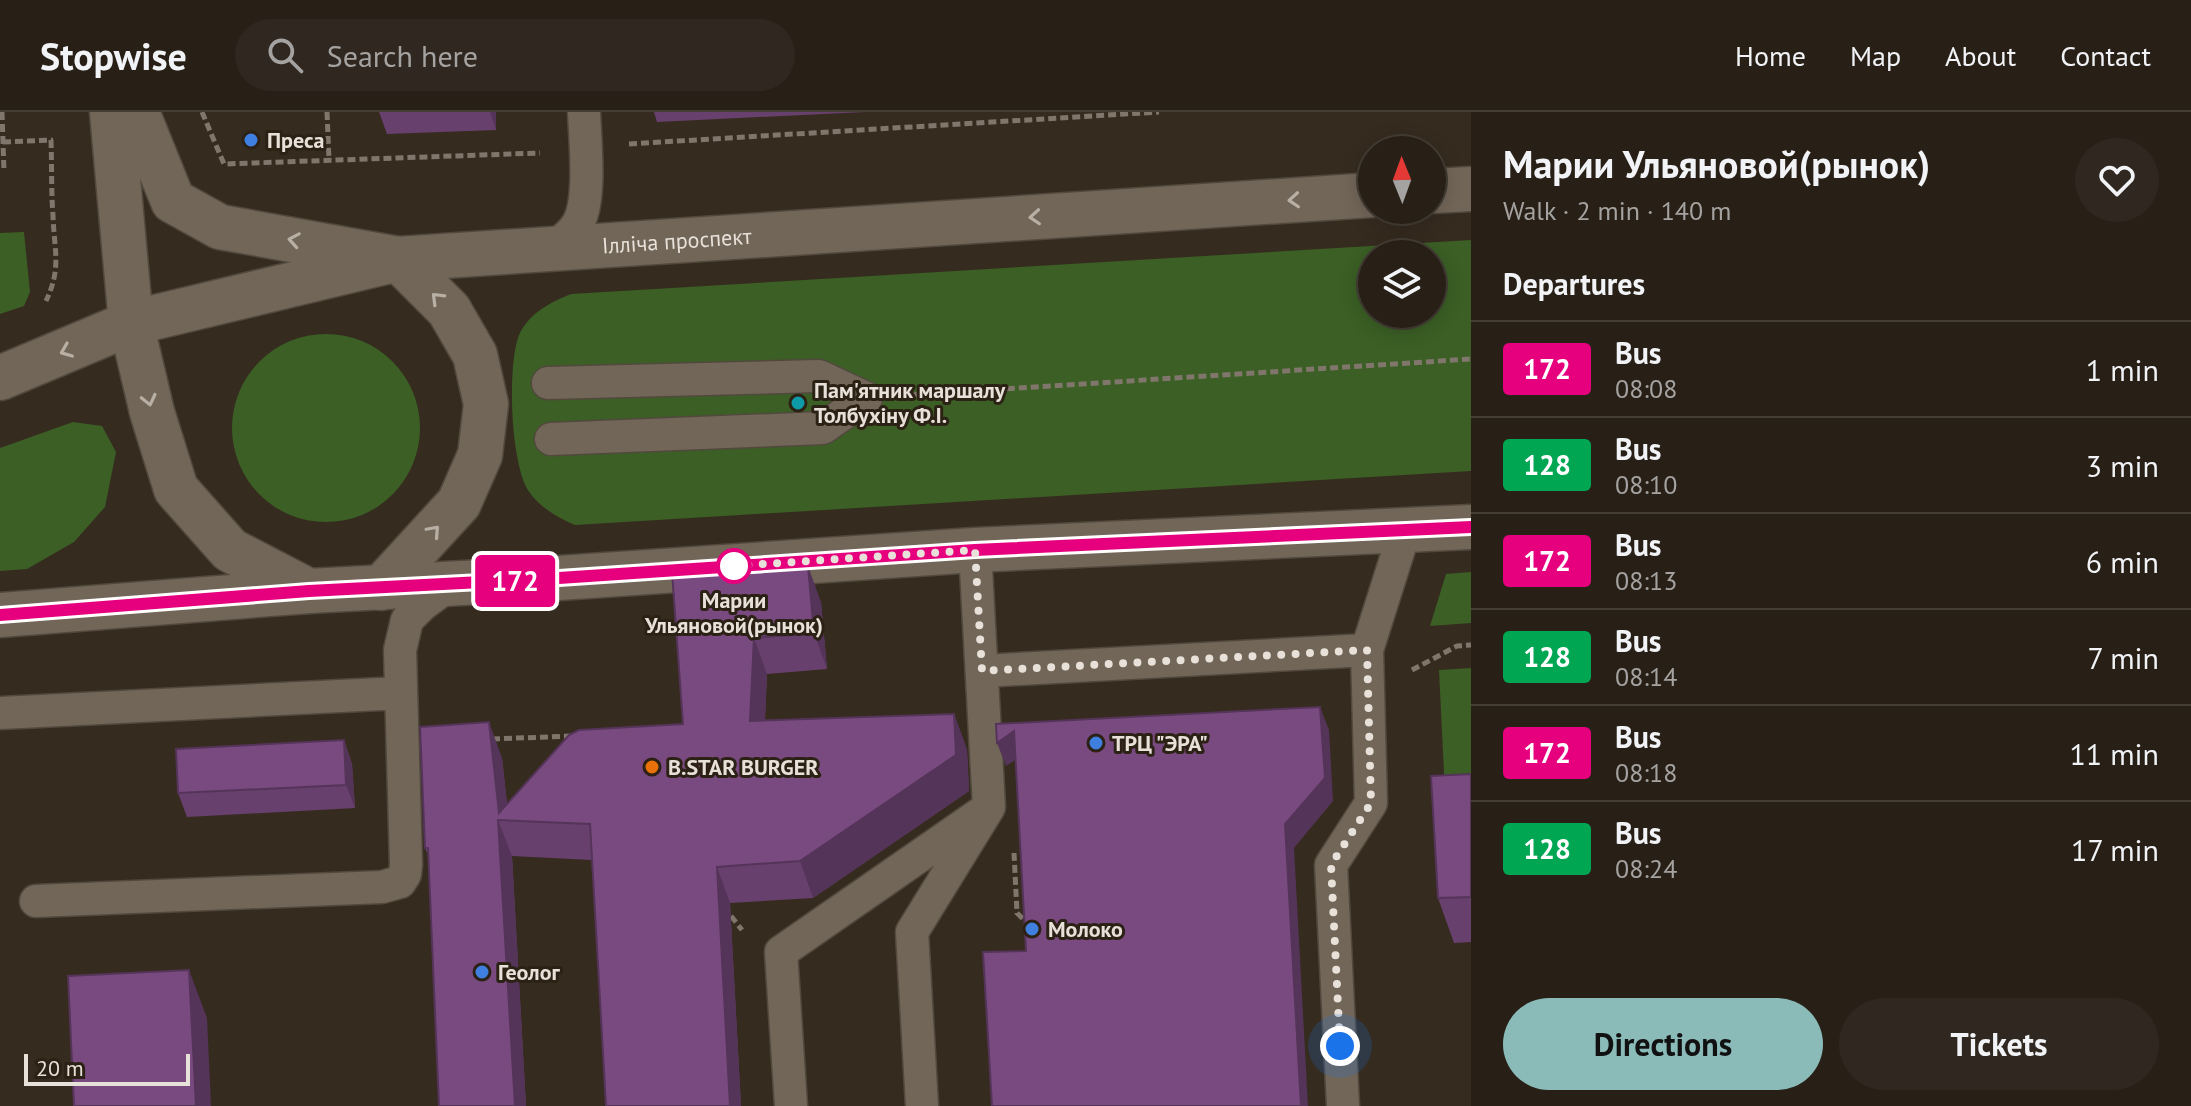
<!DOCTYPE html>
<meta charset="utf-8">
<style>
:root{--surface:#282017;--page:#302820;--text:#f1f3f6;--muted:#a5a3a1;--line:#443e36;--accent:#8bbbb9}
body{margin:0;font-family:"PT Sans",sans-serif;background:var(--page);color:var(--text);height:100vh;display:flex;flex-direction:column;font-size:30px;white-space:nowrap}
*{box-sizing:border-box;margin:0}
p{font-size:26px;color:var(--muted)}
.icon{flex:none;width:44px;height:44px;fill:none;stroke:currentColor;stroke-width:2;stroke-linecap:round;stroke-linejoin:round}
.map{position:relative;flex:1;overflow:hidden}
.panel{display:flex;flex-direction:column;background:var(--surface);width:720px}
.panel>*{flex:none}
.badge{padding:0 16px;border-radius:6px;font-size:28px;line-height:52px}
.needle{width:52px;rotate:359deg}
.tools{position:absolute;left:1358px;top:24px;display:grid;gap:16px}
.tools a{display:grid;place-items:center;width:88px;height:88px;border-radius:50%;background:var(--surface);box-shadow:0 4px 20px #0003,0 0 0 2px var(--line);font-size:40px}
.scale{position:absolute;left:24px;bottom:20px;width:166px;box-sizing:border-box;padding-left:8px;border:4px solid #e8e1d9;border-top:0;font-size:22px;line-height:28px;white-space:nowrap;color:#e8e1d9;-webkit-text-stroke:6px #2c2115;paint-order:stroke}
.you{position:absolute;width:40px;height:40px;margin:-20px;border:6px solid #fff;border-radius:50%;background:#1a73e8;box-shadow:0 0 0 12px #1a73e833}
.map>.badge{position:absolute;translate:-50% -50%;box-shadow:0 0 0 4px #fff}
h2{padding:0 32px;font-size:30px;line-height:72px}
.round{display:grid;place-items:center;flex:none;width:84px;height:84px;border-radius:42px;background:var(--page)}
.summary{display:flex;align-items:center;justify-content:space-between;height:136px;padding:0 32px}
h1{font-size:38px;font-weight:600;line-height:60px}
.cta{display:flex;gap:16px;margin-top:auto;padding:16px 32px}
.cta a{flex:1;height:92px;border-radius:48px;background:var(--accent);color:#111;font-size:32px;font-weight:600;line-height:92px;text-align:center}
.cta a+a{background:var(--page);color:var(--text)}
ul{padding:0;list-style:none}
li{display:flex;align-items:center;gap:24px;height:96px;padding:0 32px;border-top:2px solid var(--line)}
li div{flex:1}
li b{display:block;font-size:30px}
li em{font-style:normal}
li .badge{min-width:88px;font-weight:700;text-align:center}
header{display:flex;align-items:center;gap:48px;box-sizing:border-box;height:112px;padding:0 40px;background:var(--surface);border-bottom:2px solid var(--line)}
header strong{font-size:38px}
nav{display:flex;gap:44px;margin-inline-start:auto;font-size:28px}
.search{width:560px;height:72px;background:var(--page);display:flex;align-items:center;gap:20px;box-sizing:border-box;padding:0 28px;border-radius:44px;color:var(--muted);font-size:30px}
main{display:flex;flex:1;min-height:0}
.map>svg:first-child{display:block}
.green{fill:#3b5f25;fill-rule:evenodd}
.lines{fill:none;stroke-linecap:round;stroke-linejoin:round}
.service-casing{stroke:#52493e;stroke-width:35}
.tertiary-casing{stroke:#52493e;stroke-width:47}
.secondary-casing{stroke:#52493e;stroke-width:47}
.path{stroke:#80766c;stroke-width:5;stroke-dasharray:8 4;stroke-linecap:butt}
.service{stroke:#726658;stroke-width:32}
.tertiary{stroke:#726658;stroke-width:44}
.secondary{stroke:#726658;stroke-width:44}
.wall{fill:#68406d}
.shaded-wall{fill:#553459}
.building{fill:#794a7f;stroke:#553459;stroke-width:2}
.oneway{stroke:#b9b0a5}
.line-casing{stroke:#fff;stroke-width:18}
.line{stroke:#e6007e;stroke-width:12}
.walk{stroke:#e8e1d9;stroke-width:8;stroke-dasharray:0 14.4}
.shop-dot{fill:#3f7fe0;stroke:#2c2115;stroke-width:3}
.culture-dot{fill:#0f9aa8;stroke:#2c2115;stroke-width:3}
.stop-dot{fill:#fff;stroke:#e6007e;stroke-width:4}
.food-dot{fill:#e8710a;stroke:#2c2115;stroke-width:3}
.labels{text-anchor:middle;dominant-baseline:central;stroke-width:6;stroke-linejoin:round;paint-order:stroke}
.poi-label{font-size:22px;font-weight:bold;fill:#e8e1d9;stroke:#2c2115;text-anchor:start}
.street-label{font-size:22px;fill:#e8e1d9;stroke:#2c2115}
.stop-label{font-size:22px;font-weight:bold;fill:#e8e1d9;stroke:#2c2115}
</style>
<header>
<strong>Stopwise</strong>
<div class="search"><svg class="icon" aria-label="search" viewBox="0 0 24 24"><circle cx="10" cy="10" r="6"/><path d="M15 15l6 6"/></svg>Search here</div>
<nav><a>Home</a><a>Map</a><a>About</a><a>Contact</a></nav>
</header>
<main>
<div class="map">
<svg width="1471" height="994" viewBox="0 0 1471 994">
<rect width="100%" height="100%" fill="#362b1f"/>
<path class="green" d="M 24,120 L 30,180 L 24,194 L 0,202 L 0,121 Z
M 1471,128 L 1471,359 L 575,413 C 558,406 541,396 530,381 C 510,355 507,253 519,223 C 529,201 551,190 571,182 ZM 1372,142 L 1432,142 L 1432,202 L 1372,202 Z
M232 316a94 94 0 1 1 188 0a94 94 0 1 1-188 0Z
M 73,310 L 102,314 L 116,340 L 105,395 L 74,430 L 27,457 L 0,459 L 0,336 Z
M 1471,460 L 1471,511 L 1430,514 L 1446,462 Z
M 1471,556 L 1471,701 L 1446,702 L 1439,558 Z"/>
<g class="lines">
<defs>
<path id="service" d="M 549,138 C 560,131 570,124 577,113 C 592,90 585,28 584,0
M 548,271 L 819,264 L 866,286
M 551,327 L 823,316 L 866,286
M 982,559 L 1367,538 L 1405,418
M 0,601 L 401,581
M 36,789 L 382,775 L 400,770 L 405,762 L 406,753 L 400,538 L 407,508 L 423,492 L 449,473
M 791,994 L 781,840 L 980,702
M 922,994 L 912,820 L 989,695 L 975,438
M 1343,994 L 1331,753 L 1371,691 L 1367,538"/>
<path id="tertiary" d="M 112,0 L 131,211 L 152,300 L 176,377 L 230,438 L 309,479
M 137,0 L 173,89 L 220,115 L 398,147 L 449,198 L 475,243 L 486,292 L 480,343 L 459,391 L 381,476"/>
<g id="secondary">
<path d="M 1432,79 L 1471,77"/>
<path id="s1" d="M 0,266 L 131,211 L 398,147 L 1372,83"/>
<path d="M 0,503 L 309,479 L 559,466 L 975,438 L 1471,415"/>
</g>
</defs>
<use href="#service" class="service-casing"/>
<use href="#tertiary" class="tertiary-casing"/>
<use href="#secondary" class="secondary-casing"/>
<path class="path" d="M 2,0 L 4,60
M 202,0 L 224,52 L 540,41
M 327,0 L 329,48
M 3,30 L 51,28 C 52,53 51,78 53,103 C 54,139 62,155 46,189
M 629,32 L 1159,0
M 911,283 L 1471,247
M 1412,558 L 1457,534 L 1471,533
M 492,627 L 574,624
M 1014,741 L 1017,801 L 1027,811
M 731,804 L 742,818"/>
<use href="#service" class="service"/>
<use href="#tertiary" class="tertiary"/>
<use href="#secondary" class="secondary"/>
</g>
<path class="wall" d="M 379,0 L 496,0 L 496,18 L 387,22 Z
M 654,0 L 865,0 L 657,10 Z
M 672,460 L 821,490 L 827,557 L 767,562 L 765,609 L 954,602 L 967,638 L 969,679 L 813,786 L 730,791 L 741,994 L 606,994 L 592,748 L 512,744 L 526,994 L 439,994 L 429,745 L 425,736 L 502,646 L 507,692 L 683,612 Z
M 344,628 L 352,652 L 355,696 L 187,705 L 178,681 Z
M 1471,662 L 1471,830 L 1454,831 L 1438,786 Z"/>
<path class="shaded-wall" d="M 490,0 L 496,0 L 496,18 Z
M 808,454 L 821,490 L 827,557 L 814,521 Z
M 754,526 L 767,562 L 763,645 L 750,609 Z
M 1320,595 L 1329,618 L 1333,689 L 1294,736 L 1308,994 L 1301,994 L 1285,712 Z
M 954,602 L 967,638 L 969,679 L 813,786 L 800,749 Z
M 489,610 L 502,646 L 509,709 L 499,701 Z
M 1014,619 L 1023,643 L 1006,654 L 997,631 Z
M 344,628 L 352,652 L 355,696 L 346,673 Z
M 498,708 L 512,744 L 526,994 L 515,994 Z
M 717,755 L 730,791 L 741,994 L 730,994 Z
M 189,858 L 207,906 L 211,994 L 196,994 Z"/>
<path class="building" d="M 808,454 L 814,521 L 754,526 L 750,609 L 954,602 L 956,643 L 800,749 L 717,755 L 730,994 L 606,994 L 590,712 L 498,708 L 515,994 L 439,994 L 428,736 L 425,736 L 420,615 L 489,610 L 499,701 L 569,623 L 579,618 L 683,612 L 672,460 Z
M 1320,595 L 1325,666 L 1285,712 L 1301,994 L 992,994 L 983,840 L 1026,839 L 1014,619 L 997,631 L 996,612 Z
M 344,628 L 346,673 L 178,681 L 176,637 Z
M 1471,662 L 1471,785 L 1438,786 L 1431,664 Z
M 189,858 L 196,994 L 74,994 L 68,864 Z"/>
<defs><path id="oneway-chevron" d="M-2-3.5L2.5 0L-2 3.5" fill="none" stroke-width="1.6" stroke-linecap="round" stroke-linejoin="round" transform="scale(2)"/></defs>
<g class="oneway">
<use href="#oneway-chevron" transform="translate(1294 88) rotate(176)"/>
<use href="#oneway-chevron" transform="translate(1035 105) rotate(176)"/>
<use href="#oneway-chevron" transform="translate(294 128) rotate(-170)"/>
<use href="#oneway-chevron" transform="translate(437 186) rotate(-135)"/>
<use href="#oneway-chevron" transform="translate(66 239) rotate(158)"/>
<use href="#oneway-chevron" transform="translate(149 288) rotate(77)"/>
<use href="#oneway-chevron" transform="translate(434 419) rotate(-48)"/>
</g>
<g class="lines">
<defs>
<path id="line" d="M 0,503 L 309,479 L 559,466 L 975,438 L 1471,415"/>
</defs>
<use href="#line" class="line-casing"/>
<use href="#line" class="line"/>
<path class="walk" d="M 734,454 L 975,438 L 982,559 L 1367,538 L 1371,691 L 1331,753 L 1340,934"/>
</g>
<g class="shop-dot">
<circle cx="251" cy="28" r="8"/>
<circle cx="1096" cy="631" r="8"/>
<circle cx="1032" cy="817" r="8"/>
<circle cx="482" cy="860" r="8"/>
</g>
<circle class="culture-dot" cx="798" cy="291" r="8"/>
<circle class="stop-dot" cx="734" cy="454" r="16"/>
<circle class="food-dot" cx="652" cy="655" r="8"/>
<g class="labels">
<g class="poi-label">
<text x="267" y="28">Преса</text>
<text x="814" y="278">Пам'ятник маршалу<tspan x="814" dy="25">Толбухіну Ф.І.</tspan></text>
<text x="1112" y="631">ТРЦ "ЭРА"</text>
<text x="668" y="655">B.STAR BURGER</text>
<text x="1048" y="817">Молоко</text>
<text x="498" y="860">Геолог</text>
</g>
<g class="street-label">
<text stroke="none"><textPath href="#s1" startOffset="696">Ілліча проспект</textPath></text>
</g>
<g class="stop-label">
<text x="734" y="488">Марии<tspan x="734" dy="25">Ульяновой(рынок)</tspan></text>
</g>
</g>
</svg>
<div class="tools">
<a><svg class="needle" viewBox="-14 -14 28 28"><path d="M0-13l5 13h-10z" fill="#e53935"/><path d="M0 13l5-13h-10z" fill="#a5a3a1"/></svg></a>
<a><svg class="icon" aria-label="layers" viewBox="0 0 24 24"><path d="M12 4l9 5-9 5-9-5zM3 14l9 5 9-5"/></svg></a>
</div>
<div class="scale">20 m</div>
<div class="you" style="left:1340px;top:934px"></div>
<b class="badge" style="left:515px;top:469px;background:#e6007e;color:#fff">172</b>
</div>
<section class="panel">
<div class="summary"><div><h1>Марии Ульяновой(рынок)</h1><p>Walk · 2 min · 140 m</p></div><a class="round"><svg class="icon" aria-label="heart" viewBox="0 0 24 24"><path d="M12 20l-8-8c-3-5 5-10 8-4 3-6 11-1 8 4z"/></svg></a></div>
<h2>Departures</h2>
<ul>
<li><span class="badge" style="background:#e6007e;color:#fff">172</span><div><b>Bus</b><p>08:08</p></div><em>1 min</em></li>
<li><span class="badge" style="background:#00a651;color:#fff">128</span><div><b>Bus</b><p>08:10</p></div><em>3 min</em></li>
<li><span class="badge" style="background:#e6007e;color:#fff">172</span><div><b>Bus</b><p>08:13</p></div><em>6 min</em></li>
<li><span class="badge" style="background:#00a651;color:#fff">128</span><div><b>Bus</b><p>08:14</p></div><em>7 min</em></li>
<li><span class="badge" style="background:#e6007e;color:#fff">172</span><div><b>Bus</b><p>08:18</p></div><em>11 min</em></li>
<li><span class="badge" style="background:#00a651;color:#fff">128</span><div><b>Bus</b><p>08:24</p></div><em>17 min</em></li>
</ul>
<div class="cta"><a>Directions</a><a>Tickets</a></div>
</section>
</main>
